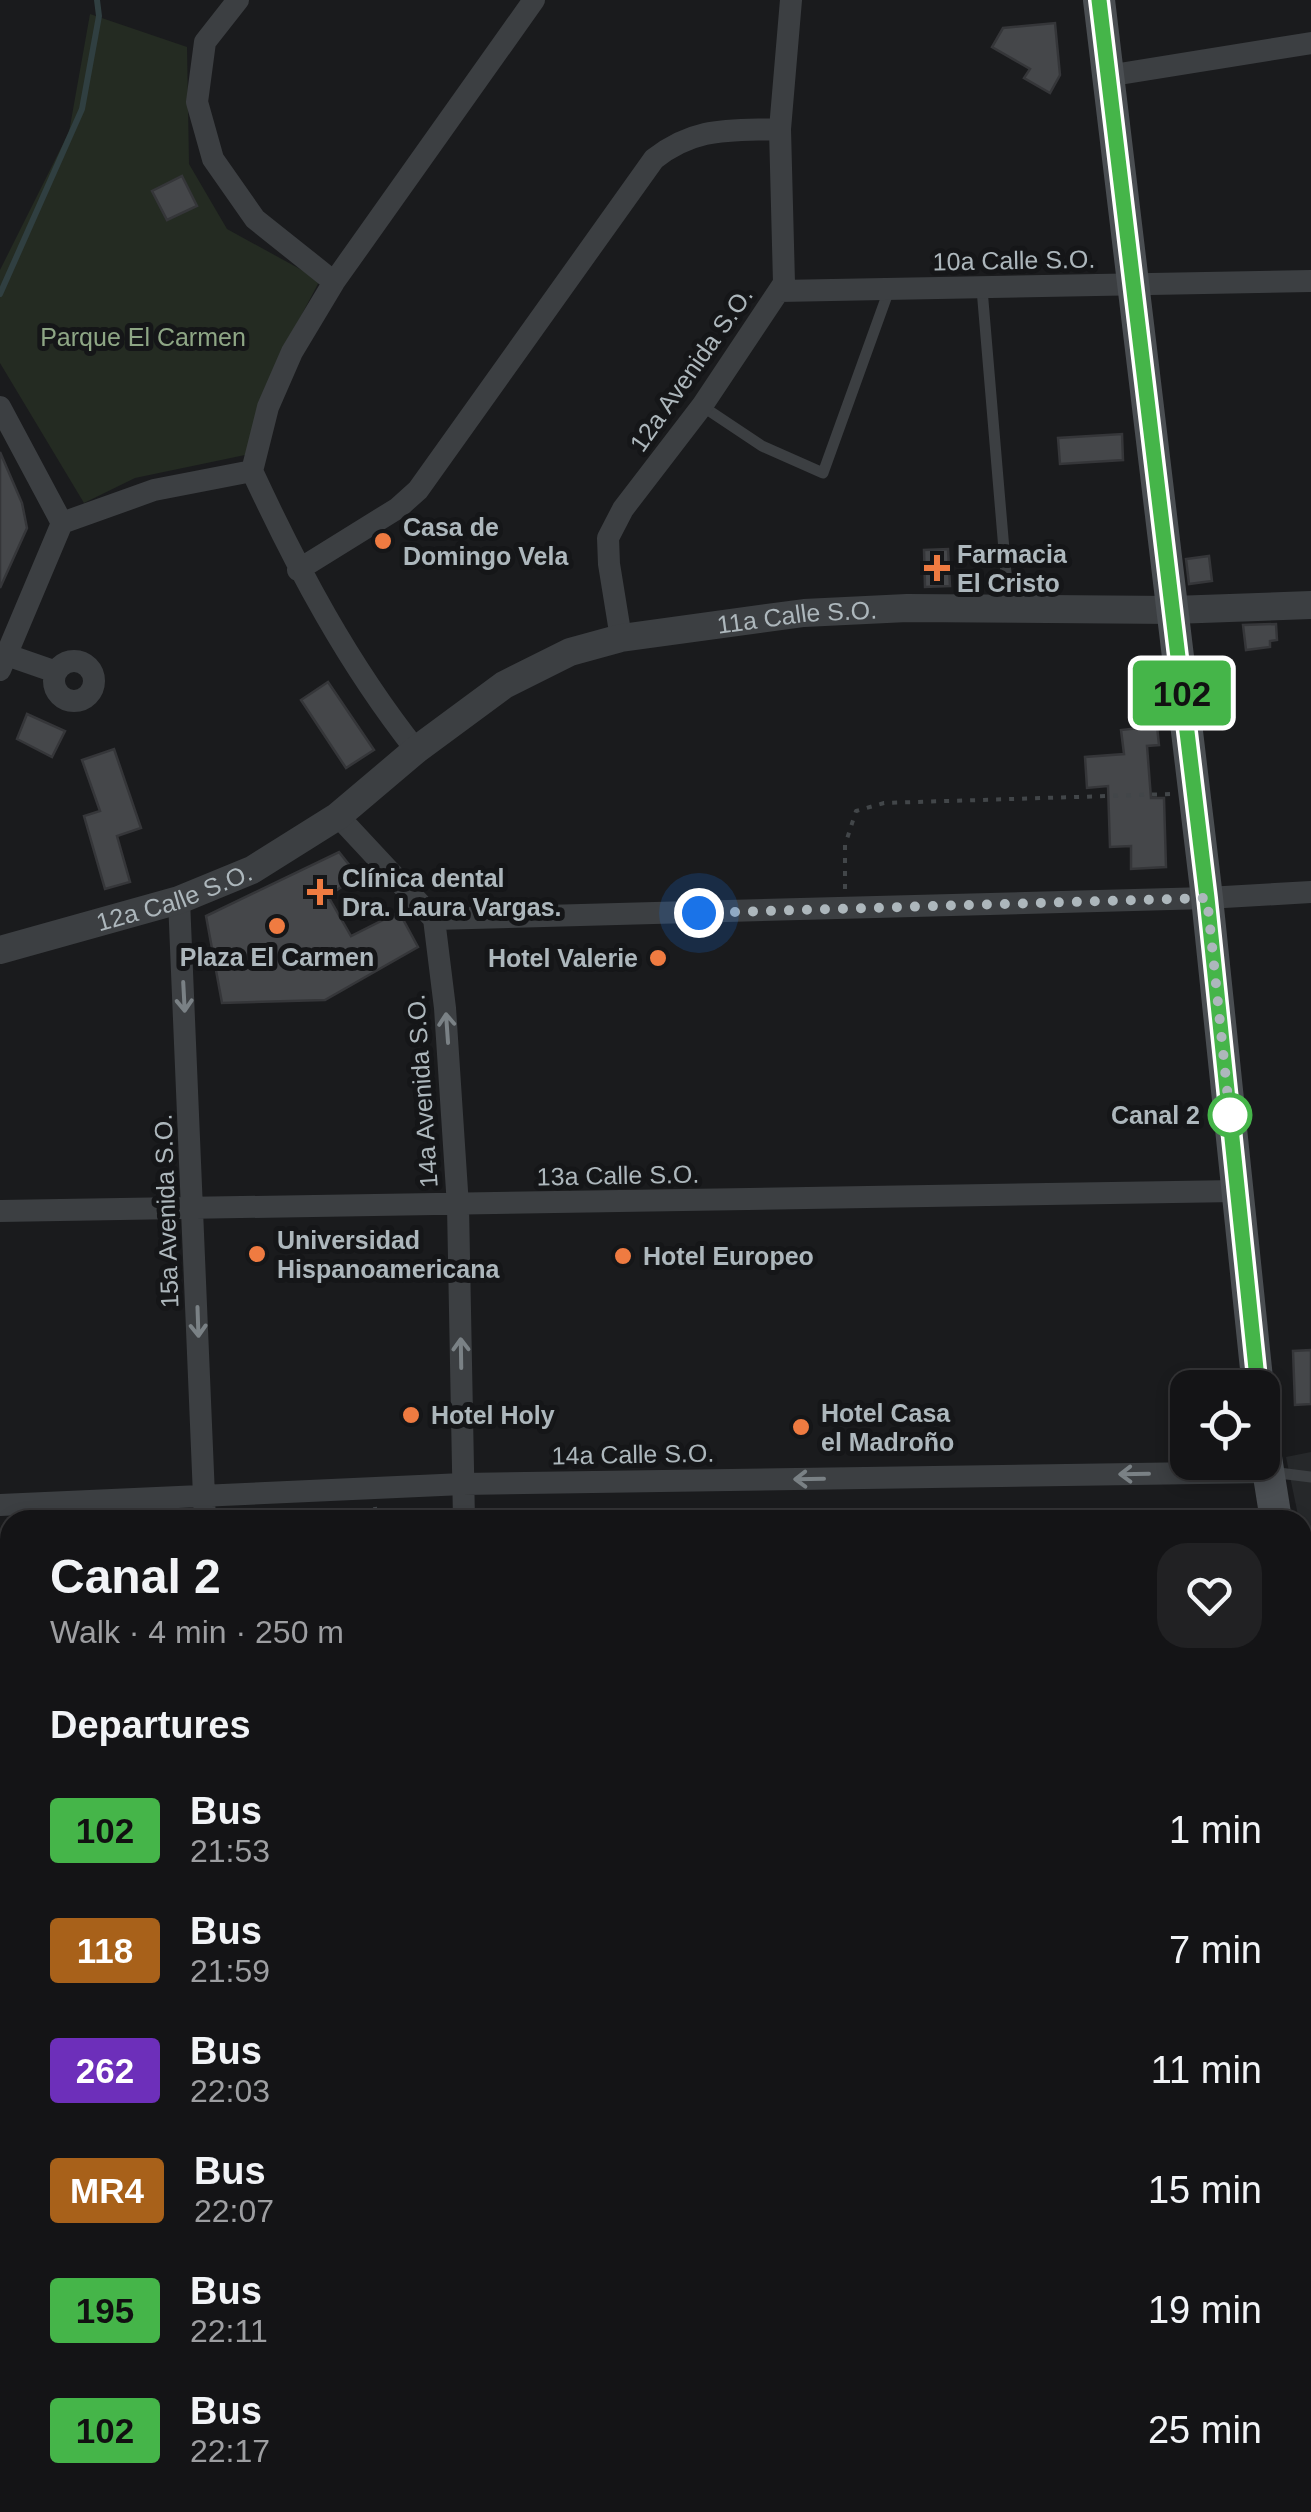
<!DOCTYPE html>
<meta charset="utf-8">
<style>
:root{--surface:#141416;--page:#212123;--text:#f1f3f6;--muted:#9d9ea1;--line:#333335}
body{margin:0;font-family:Arial,sans-serif;background:var(--page);color:var(--text);height:100vh;display:flex;flex-direction:column;font-size:38px;white-space:nowrap}
*{box-sizing:border-box;margin:0}
p{font-size:32px;color:var(--muted)}
.icon{flex:none;width:55px;height:55px;fill:none;stroke:currentColor;stroke-width:2;stroke-linecap:round;stroke-linejoin:round}
.map{position:relative;flex:1;overflow:hidden}
.panel{position:absolute;left:0px;top:1510px;width:1312px;height:1002px;display:flex;flex-direction:column;background:var(--surface);border-radius:30px 30px 0 0;box-shadow:0 5px 15px #0003,0 0 0 2px var(--line)}
.panel>*{flex:none}
.badge{padding:0 20px;border-radius:8px;font-size:35px;line-height:65px}
.controls{position:absolute;left:1170px;top:1370px;display:grid;gap:20px}
.controls a{display:grid;place-items:center;width:110px;height:110px;border-radius:20px;background:var(--surface);box-shadow:0 5px 15px #0003,0 0 0 2px var(--line);font-size:50px}
.you{position:absolute;width:50px;height:50px;margin:-25px;border:8px solid #fff;border-radius:50%;background:#1a73e8;box-shadow:0 0 0 15px #1a73e833}
.map>.badge{position:absolute;translate:-50% -50%;box-shadow:0 0 0 5px #fff}
h2{padding:0 50px;font-size:38px;line-height:90px}
.round{display:grid;place-items:center;flex:none;width:105px;height:105px;border-radius:30px;background:var(--page)}
.head{display:flex;align-items:center;justify-content:space-between;height:170px;padding:0 50px}
h1{font-size:48px;font-weight:700;line-height:75px}
ul{padding:0;list-style:none}
li{display:flex;align-items:center;gap:30px;height:120px;padding:0 50px}
li div{flex:1}
li b{display:block;font-size:38px}
li em{font-style:normal}
li .badge{min-width:110px;font-weight:700;text-align:center}
.map>svg:first-child{display:block}
.built{fill:#26282a}
.green{fill:#242b22}
.lines{fill:none;stroke-linecap:round;stroke-linejoin:round}
.stream{stroke:#303f41;stroke-width:6}
.building{fill:#45474a;stroke:#353639;stroke-width:2.5}
.path{stroke:#424649;stroke-width:4;stroke-dasharray:5 8;stroke-linecap:butt}
.service{stroke:#3c3f42;stroke-width:11}
.minor{stroke:#3c3f42;stroke-width:22}
.tertiary{stroke:#3c3f42;stroke-width:28}
.secondary{stroke:#4a4e52;stroke-width:32}
.oneway{stroke:#7a8185}
.line-casing{stroke:#fff;stroke-width:22}
.line{stroke:#45b549;stroke-width:15}
.walk{stroke:#adb7bc;stroke-width:10;stroke-dasharray:0 18}
.poi-dot{fill:#ef7b41;stroke:#151618;stroke-width:4}
.stop-dot{fill:#fff;stroke:#45b549;stroke-width:5}
.labels{text-anchor:middle;dominant-baseline:central;stroke-width:10;stroke-linejoin:round;paint-order:stroke}
.street-label{font-size:25px;fill:#adb7bc;stroke:#151618}
.park-label{font-size:25px;fill:#8ea685;stroke:#151618}
.poi-label{font-size:25px;font-weight:bold;fill:#adb7bc;stroke:#151618;text-anchor:start}
.stop-label{font-size:25px;font-weight:bold;fill:#adb7bc;stroke:#151618;text-anchor:end}
</style>
<div class="map">
<svg width="1311" height="2512" viewBox="0 0 1311 2512">
<rect width="100%" height="100%" fill="#1a1b1d"/>
<path class="built" d="M 1311,1452 L 1311,1579 L 1303,1538 L 1302,1520 L 1299,1520 L 1286,1457 Z"/>
<path class="green" d="M 90,14 L 187,47 L 189,164 L 227,229 L 320,280 L 292,333 L 245,455 L 135,478 L 84,503 L 0,363 L 0,270 L 69,132 Z"/>
<g class="lines">
<path class="stream" d="M 0,294 L 82,109 L 99,16 L 97,0"/>
</g>
<path class="building" d="M 1055,23 L 1060,75 L 1050,93 L 1024,78 L 1030,69 L 992,47 L 1003,28 Z
M 182,176 L 197,206 L 167,220 L 152,191 Z
M 1122,434 L 1123,460 L 1060,464 L 1058,438 Z
M 0,452 L 22,503 L 27,528 L 0,588 Z
M 948,549 L 950,586 L 925,587 L 924,550 Z
M 1209,556 L 1212,581 L 1189,584 L 1186,559 Z
M 1276,624 L 1277,640 L 1270,641 L 1270,647 L 1246,650 L 1243,625 Z
M 328,682 L 374,750 L 346,768 L 301,700 Z
M 27,714 L 65,731 L 52,757 L 17,739 Z
M 1157,726 L 1159,745 L 1147,746 L 1151,798 L 1164,798 L 1166,867 L 1131,869 L 1131,846 L 1110,847 L 1108,786 L 1087,788 L 1085,757 L 1124,754 L 1121,730 Z
M 114,749 L 141,828 L 117,836 L 130,882 L 105,889 L 84,816 L 100,811 L 82,760 Z
M 339,852 L 358,876 L 328,896 L 351,936 L 399,912 L 418,947 L 325,1000 L 222,1003 L 206,916 Z
M 1311,1350 L 1311,1404 L 1295,1405 L 1293,1351 Z"/>
<g class="lines">
<path class="path" d="M 845,889 L 845,845 L 856,811 L 884,803 L 1171,794
M 375,1507 L 376,1520"/>
<path class="service" d="M 982,289 L 1009,609
M 702,406 L 762,446 L 823,473 L 889,290
M 1271,1472 L 1311,1477"/>
<path class="minor" d="M 238,0 L 205,42 L 197,102 L 213,159 L 255,219 L 334,282
M 1107,76 L 1311,43
M 779,291 L 1311,281
M 0,407 L 62,523
M 252,471 L 268,407 L 292,352 L 334,282 L 534,0
M 252,471 C 298,570 348,664 416,750
M 62,523 L 154,490 L 252,471
M 298,570 L 398,508 L 418,490 L 654,159 C 696,126 730,131 780,129
M 621,638 L 609,564 L 608,538 L 623,509 L 702,406 L 784,283 L 780,129 L 791,0
M 7,655 L 56,672
M54 681a20 20 0 1 1 40 0a20 20 0 1 1-40 0Z
M 0,670 L 62,523
M 338,816 L 434,919 L 445,1008 L 458,1206 L 464,1520
M 179,900 L 205,1520
M 434,919 L 1207,898 L 1311,892
M 0,1211 L 1237,1191
M 0,1505 L 463,1484 L 1267,1472
M 0,1796 L 10,1795
M 1302,2024 L 1311,2017
M 0,2087 L 10,2087
M 1302,2347 L 1311,2478
M 0,2372 L 10,2371
M 241,2502 L 242,2512
M 506,2502 L 506,2512
M 878,2512 L 881,2502"/>
<path class="tertiary" id="s1" d="M 0,950 L 179,900 L 252,870 L 338,816 L 416,750 L 504,685 L 570,652 L 621,638 L 804,613 L 907,608 L 1173,610 L 1311,605"/>
<path class="secondary" d="M 1099,0 L 1207,898 L 1258,1388
M 1262,1432 L 1276,1520
M 1302,1634 L 1311,1657"/>
</g>
<defs><path id="oneway-shaft" d="M-6 0H5M1.5-3L5.5 0L1.5 3" fill="none" stroke-width="1.6" stroke-linecap="round" stroke-linejoin="round" transform="scale(2.5)"/></defs>
<g class="oneway">
<use href="#oneway-shaft" transform="translate(184 997) rotate(87)"/>
<use href="#oneway-shaft" transform="translate(447 1028) rotate(-94)"/>
<use href="#oneway-shaft" transform="translate(198 1322) rotate(88)"/>
<use href="#oneway-shaft" transform="translate(461 1353) rotate(-91)"/>
<use href="#oneway-shaft" transform="translate(1134 1474) rotate(179)"/>
<use href="#oneway-shaft" transform="translate(809 1479) rotate(179)"/>
</g>
<g class="lines">
<defs>
<path id="line" d="M 1099,0 L 1207,898 L 1258,1388"/>
</defs>
<use href="#line" class="line-casing"/>
<use href="#line" class="line"/>
<path class="walk" d="M 699,913 L 1207,898 L 1230,1118 L 1230,1115"/>
</g>
<g class="poi-dot">
<circle cx="383" cy="541" r="10"/>
<path d="M932 553h10v10h10v10h-10v10h-10v-10h-10v-10h10z"/>
<path d="M315 877h10v10h10v10h-10v10h-10v-10h-10v-10h10z"/>
<circle cx="277" cy="926" r="10"/>
<circle cx="658" cy="958" r="10"/>
<circle cx="257" cy="1254" r="10"/>
<circle cx="623" cy="1256" r="10"/>
<circle cx="411" cy="1415" r="10"/>
<circle cx="801" cy="1427" r="10"/>
</g>
<circle class="stop-dot" cx="1230" cy="1115" r="20"/>
<g class="labels">
<g class="street-label">
<text transform="translate(1014 260) rotate(-1)">10a Calle S.O.</text>
<text transform="translate(691 369) rotate(-55)">12a Avenida S.O.</text>
<text stroke="none"><textPath href="#s1" startOffset="882">11a Calle S.O.</textPath></text>
<text stroke="none"><textPath href="#s1" startOffset="182">12a Calle S.O.</textPath></text>
<text transform="translate(422 1091) rotate(-94)">14a Avenida S.O.</text>
<text transform="translate(618 1175) rotate(-1)">13a Calle S.O.</text>
<text transform="translate(166 1211) rotate(-92)">15a Avenida S.O.</text>
<text transform="translate(633 1454) rotate(-1)">14a Calle S.O.</text>
</g>
<g class="park-label">
<text x="143" y="337">Parque El Carmen</text>
</g>
<g class="poi-label">
<text x="403" y="527">Casa de<tspan x="403" dy="29">Domingo Vela</tspan></text>
<text x="957" y="554">Farmacia<tspan x="957" dy="29">El Cristo</tspan></text>
<text x="342" y="878">Clínica dental<tspan x="342" dy="29">Dra. Laura Vargas.</tspan></text>
<text x="277" y="957" text-anchor="middle">Plaza El Carmen</text>
<text x="638" y="958" text-anchor="end">Hotel Valerie</text>
<text x="277" y="1240">Universidad<tspan x="277" dy="29">Hispanoamericana</tspan></text>
<text x="643" y="1256">Hotel Europeo</text>
<text x="821" y="1413">Hotel Casa<tspan x="821" dy="29">el Madroño</tspan></text>
<text x="431" y="1415">Hotel Holy</text>
</g>
<g class="stop-label">
<text x="1200" y="1115">Canal 2</text>
</g>
</g>
</svg>
<div class="controls">
<a><svg class="icon" aria-label="locate" viewBox="0 0 24 24"><circle cx="12" cy="12" r="6"/><path d="M12 2v4M12 18v4M2 12h4M18 12h4"/></svg></a>
</div>
<div class="you" style="left:699px;top:913px"></div>
<b class="badge" style="left:1182px;top:693px;background:#45b549;color:#111">102</b>
<section class="panel">
<div class="head"><div><h1>Canal 2</h1><p>Walk · 4 min · 250 m</p></div><a class="round"><svg class="icon" aria-label="heart" viewBox="0 0 24 24"><path d="M12 20l-8-8c-3-5 5-10 8-4 3-6 11-1 8 4z"/></svg></a></div>
<h2>Departures</h2>
<ul>
<li><span class="badge" style="background:#45b549;color:#111">102</span><div><b>Bus</b><p>21:53</p></div><em>1 min</em></li>
<li><span class="badge" style="background:#a8611a;color:#fff">118</span><div><b>Bus</b><p>21:59</p></div><em>7 min</em></li>
<li><span class="badge" style="background:#6d2fba;color:#fff">262</span><div><b>Bus</b><p>22:03</p></div><em>11 min</em></li>
<li><span class="badge" style="background:#a8611a;color:#fff">MR4</span><div><b>Bus</b><p>22:07</p></div><em>15 min</em></li>
<li><span class="badge" style="background:#45b549;color:#111">195</span><div><b>Bus</b><p>22:11</p></div><em>19 min</em></li>
<li><span class="badge" style="background:#45b549;color:#111">102</span><div><b>Bus</b><p>22:17</p></div><em>25 min</em></li>
</ul>
</section>
</div>
